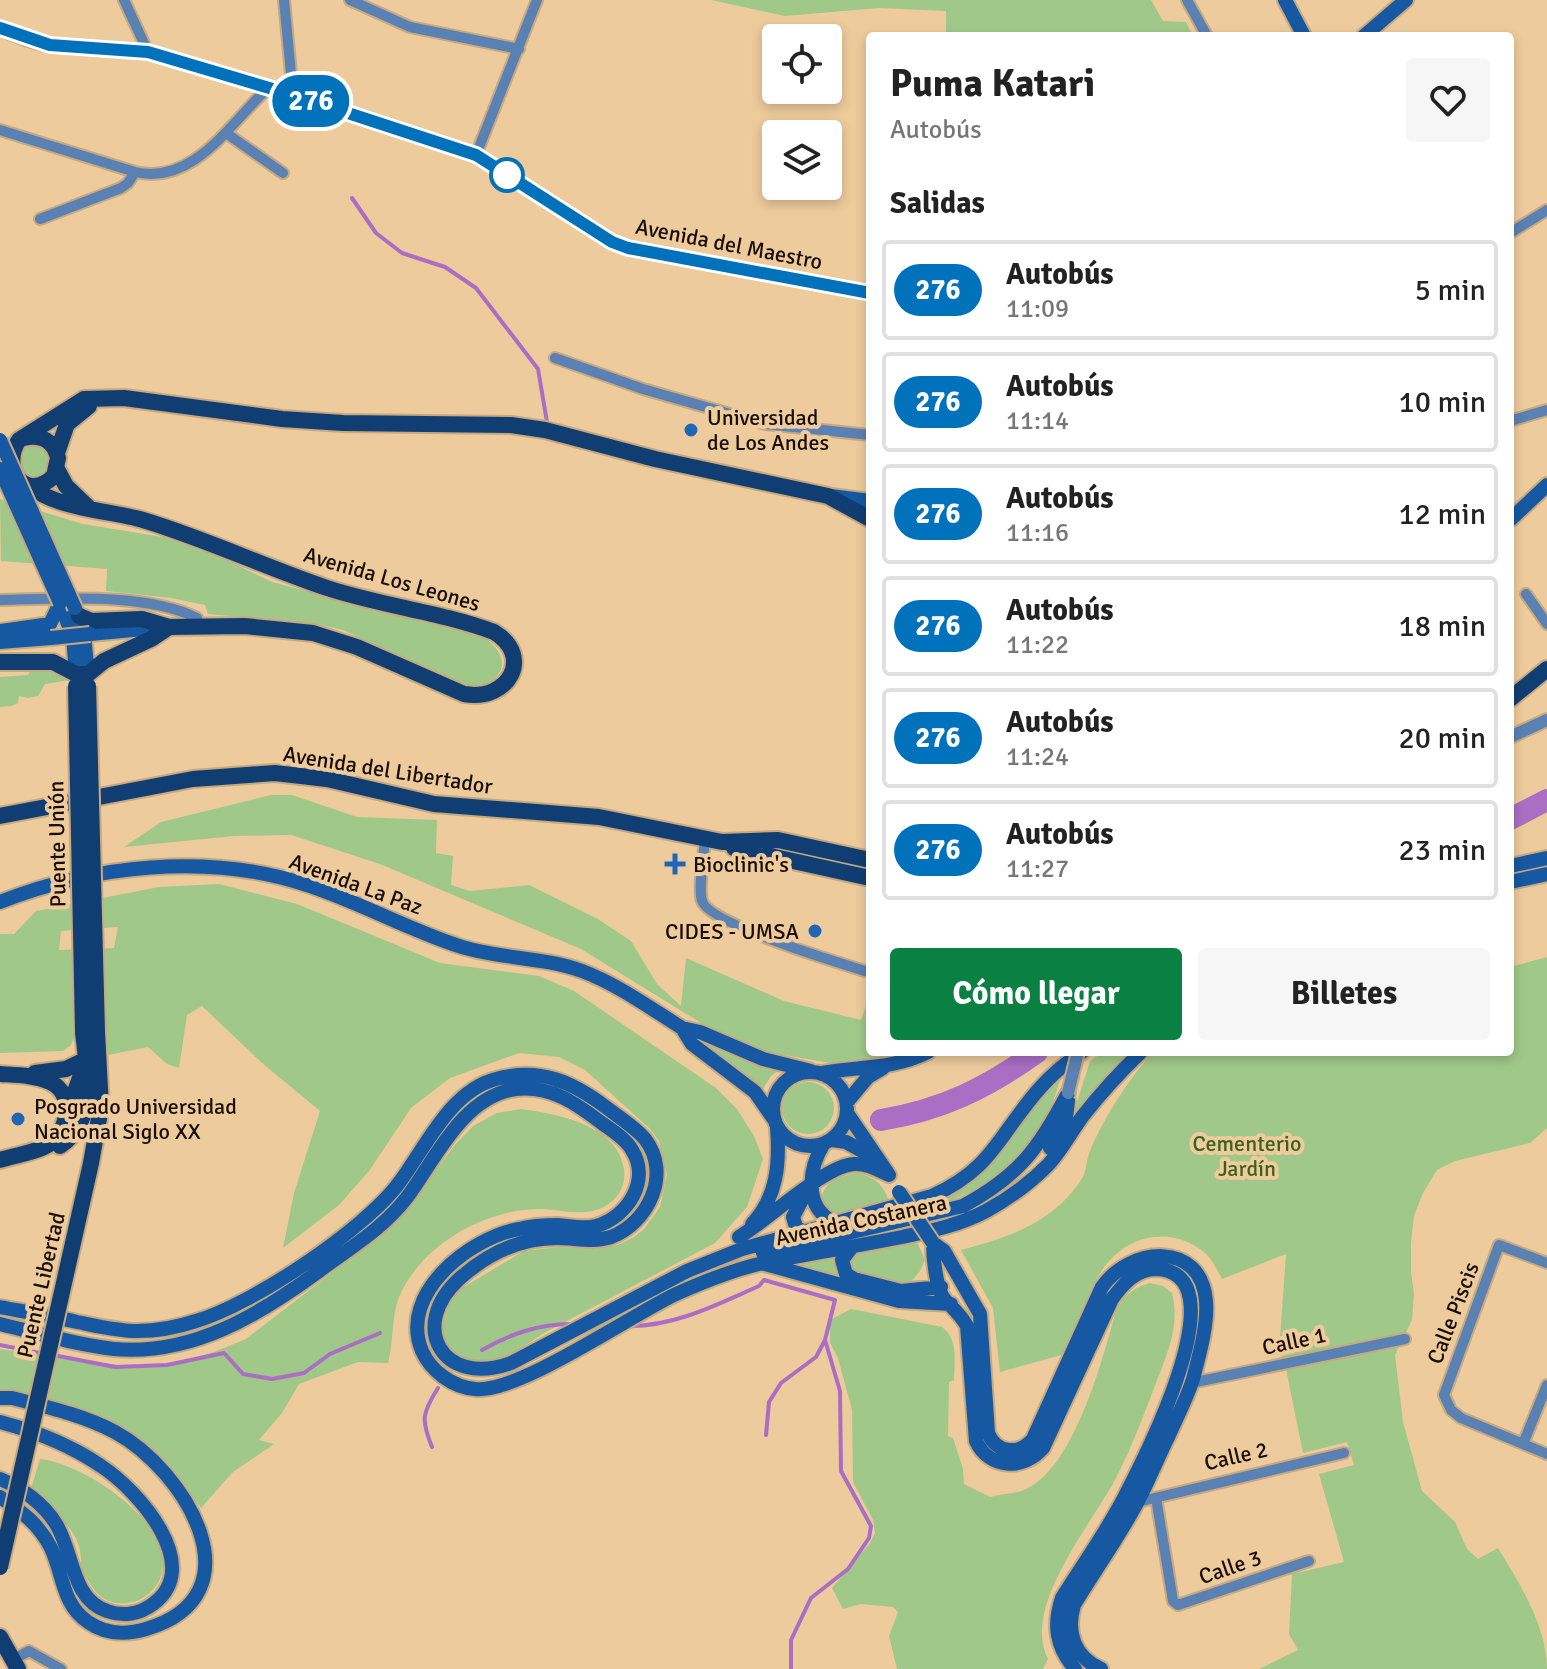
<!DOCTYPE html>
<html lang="es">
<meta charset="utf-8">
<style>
:root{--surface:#fff;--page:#f6f6f6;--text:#222;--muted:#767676;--line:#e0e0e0;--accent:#0b8043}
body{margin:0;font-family:Signika,sans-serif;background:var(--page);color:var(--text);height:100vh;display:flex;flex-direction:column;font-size:30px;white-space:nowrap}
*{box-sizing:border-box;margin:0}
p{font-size:26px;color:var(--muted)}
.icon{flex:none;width:44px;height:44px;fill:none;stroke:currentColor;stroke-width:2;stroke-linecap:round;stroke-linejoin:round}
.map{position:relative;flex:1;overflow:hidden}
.panel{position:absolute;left:866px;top:32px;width:648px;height:1024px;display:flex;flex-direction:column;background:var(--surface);border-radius:8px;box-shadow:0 4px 12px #0003}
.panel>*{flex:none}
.badge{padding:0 16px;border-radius:26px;font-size:28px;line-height:52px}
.buttons{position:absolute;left:762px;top:24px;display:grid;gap:16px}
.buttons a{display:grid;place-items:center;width:80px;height:80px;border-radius:8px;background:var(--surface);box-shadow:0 4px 12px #0003;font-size:40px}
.map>.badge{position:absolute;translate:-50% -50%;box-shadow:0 0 0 4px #fff}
h2{padding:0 24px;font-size:30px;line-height:72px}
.round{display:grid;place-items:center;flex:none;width:84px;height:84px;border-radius:8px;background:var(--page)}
.headline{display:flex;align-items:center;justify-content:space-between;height:136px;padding:0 24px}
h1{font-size:38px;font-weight:700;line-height:60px}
.action{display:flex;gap:16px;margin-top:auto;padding:16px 24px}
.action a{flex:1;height:92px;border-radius:8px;background:var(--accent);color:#fff;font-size:32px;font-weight:700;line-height:92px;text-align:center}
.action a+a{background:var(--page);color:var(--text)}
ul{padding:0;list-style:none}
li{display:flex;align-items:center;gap:24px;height:100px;margin:0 16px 12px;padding:0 8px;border:4px solid var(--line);border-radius:8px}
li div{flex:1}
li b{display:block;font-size:30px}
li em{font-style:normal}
li .badge{min-width:88px;font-weight:700;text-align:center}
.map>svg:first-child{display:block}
.green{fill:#a0c989;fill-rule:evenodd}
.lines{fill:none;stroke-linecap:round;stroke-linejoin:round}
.stream{stroke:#aa6ec4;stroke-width:4}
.river{stroke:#aa6ec4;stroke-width:22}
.minor-casing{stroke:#c7a980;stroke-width:14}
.tertiary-casing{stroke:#c7a980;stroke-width:16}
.secondary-casing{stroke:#c7a980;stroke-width:18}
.primary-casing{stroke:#c7a980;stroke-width:20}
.minor{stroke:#5a81b4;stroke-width:10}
.tertiary{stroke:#5a81b4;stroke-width:12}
.secondary{stroke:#1658a2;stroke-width:14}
.primary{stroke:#103e72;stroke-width:16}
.tertiary-bridge-casing{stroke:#c7a980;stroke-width:16;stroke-linecap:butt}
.secondary-bridge-casing{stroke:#c7a980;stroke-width:18;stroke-linecap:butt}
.primary-bridge-casing{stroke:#c7a980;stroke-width:20;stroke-linecap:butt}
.tertiary-bridge{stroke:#5a81b4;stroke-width:12}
.secondary-bridge{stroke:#1658a2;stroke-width:14}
.primary-bridge{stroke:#103e72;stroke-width:16}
.line-casing{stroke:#fff;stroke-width:18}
.line{stroke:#0072bc;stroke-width:12}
.stop-dot{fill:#fff;stroke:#0072bc;stroke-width:4}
.poi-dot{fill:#2066b6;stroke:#edcb9c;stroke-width:3}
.labels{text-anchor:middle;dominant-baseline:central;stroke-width:8;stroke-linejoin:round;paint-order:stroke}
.street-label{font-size:22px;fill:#190d00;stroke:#edcb9c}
.poi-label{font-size:22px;fill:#190d00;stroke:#edcb9c;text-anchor:start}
.park-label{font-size:22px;fill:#3a6121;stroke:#edcb9c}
</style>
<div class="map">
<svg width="1547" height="1669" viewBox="0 0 1547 1669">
<rect width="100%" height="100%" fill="#edcb9c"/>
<path class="green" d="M 711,0 L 1151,0 L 1163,21 L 1186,22 L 1193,36 L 946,36 L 946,11 L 879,8 L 785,16 Z
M17 461a17 17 0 1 1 34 0a17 17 0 1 1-34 0Z
M 0,499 L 83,524 L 163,537 L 209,551 L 272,582 L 484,637 C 508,655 509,674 481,688 L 468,687 L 343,630 L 312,623 L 208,614 L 205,605 L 171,598 L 106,591 L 107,569 L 1,561 Z
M 51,665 L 70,680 L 45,684 L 38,696 L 28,698 L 19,696 L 18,703 L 11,706 L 0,707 L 0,677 L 28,675 L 33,666 Z
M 271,795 L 292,795 L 357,817 L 437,820 L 436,853 L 453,856 L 451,885 L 470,891 L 529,885 L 598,919 L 631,941 L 657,984 L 681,1006 L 686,958 L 784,1001 L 861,1020 L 870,995 L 870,1052 L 911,1052 L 881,1060 L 836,1064 L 755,1050 L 714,1031 L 581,949 L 380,864 L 291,835 L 234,836 L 124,847 L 161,822 Z
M 219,884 L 297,904 L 440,963 L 539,976 L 574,991 L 716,1088 L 737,1109 L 754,1136 L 763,1159 L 747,1207 L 715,1243 L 546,1332 L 507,1357 L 488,1363 L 453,1359 L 444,1343 L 443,1322 L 450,1303 L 462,1288 L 524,1251 L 558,1247 L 594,1249 L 618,1245 L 634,1237 L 644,1229 L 660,1207 L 667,1174 L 659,1141 L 650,1129 L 585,1070 L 559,1057 L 519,1053 L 450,1078 L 411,1108 L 369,1171 L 339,1205 L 283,1248 L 294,1193 L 320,1111 L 262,1063 L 202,1006 L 187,1015 L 179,1068 L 167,1064 L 148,1047 L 103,1056 L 76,1033 L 71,1045 L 63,1051 L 0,1053 L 0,934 L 14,934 L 36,911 L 159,887 ZM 118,927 L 114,948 L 59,950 L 61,931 Z
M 1547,957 L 1547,1128 L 1530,1143 L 1455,1161 L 1437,1170 L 1423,1193 L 1414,1216 L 1411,1243 L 1411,1272 L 1414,1294 L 1412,1320 L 1395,1355 L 1403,1422 L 1422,1491 L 1455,1522 L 1467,1549 L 1478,1559 L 1498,1548 C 1520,1584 1547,1627 1547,1669 L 1259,1669 L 1298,1650 L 1289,1634 L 1292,1574 L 1344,1562 L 1319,1474 L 1354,1465 L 1347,1442 L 1303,1453 L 1285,1364 L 1279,1352 L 1286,1254 L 1222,1279 C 1217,1270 1212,1259 1205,1253 C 1172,1225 1127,1234 1103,1269 C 1086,1293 1077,1326 1065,1354 L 1000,1372 L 993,1308 L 961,1250 C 1007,1238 1053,1223 1081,1180 C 1087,1172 1086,1160 1090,1151 C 1104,1117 1129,1079 1153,1052 L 1510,1052 L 1510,967 Z
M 696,1038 L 738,1057 L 779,1070 L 771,1076 L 763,1089 Z
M 1103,1052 L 1132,1052 L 1072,1118 L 1090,1061 Z
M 1060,1081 C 1027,1189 948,1209 847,1223 L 934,1202 L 953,1194 L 990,1165 L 1034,1104 Z
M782 1108a26 26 0 1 1 52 0a26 26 0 1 1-52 0Z
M 521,1109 C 558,1114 618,1125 624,1169 C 626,1184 620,1197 607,1205 C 587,1218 564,1210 542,1209 C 486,1208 421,1245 399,1297 C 391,1318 394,1341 388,1363 L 358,1362 L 299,1384 L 282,1413 L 259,1440 L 274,1444 L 233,1472 L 201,1508 C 177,1478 151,1447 118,1426 L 0,1398 L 0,1349 L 134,1367 L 163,1366 L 214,1352 L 246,1339 L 395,1224 L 454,1146 L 473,1126 L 497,1113 Z
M 856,1173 C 874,1176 883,1184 889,1201 L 837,1214 L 830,1214 L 821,1203 C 822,1182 838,1177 856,1173 Z
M 916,1240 L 925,1260 L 920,1271 L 910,1283 C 893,1285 861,1280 850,1265 L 856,1254 Z
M 837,1256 L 837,1272 L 843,1281 L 783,1266 Z
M 1150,1283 L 1163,1286 L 1172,1293 C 1179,1322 1171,1343 1161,1370 C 1147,1406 1134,1443 1116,1478 C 1092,1524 1021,1607 1048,1659 L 1043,1669 L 897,1669 L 889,1636 L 898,1612 L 893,1607 L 861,1604 L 843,1609 L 832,1588 L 870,1543 L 875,1533 L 873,1520 L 853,1482 L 852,1410 L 838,1358 L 830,1343 L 830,1320 L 851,1309 L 942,1327 C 959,1340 954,1360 954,1380 L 949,1382 L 948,1436 L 953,1438 L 963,1469 L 964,1484 L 990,1497 C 1001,1494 1016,1494 1026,1489 C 1074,1468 1103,1358 1116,1311 C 1124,1295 1133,1288 1150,1283 Z
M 40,1459 C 81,1463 161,1515 163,1561 C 165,1593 130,1614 103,1598 C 92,1591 89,1579 80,1569 C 87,1533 54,1513 30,1492 Z"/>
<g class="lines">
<path class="stream" d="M 352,198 L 376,233 L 402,253 L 445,267 L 476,288 L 538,369 L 547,422
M 628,1326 C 674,1327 718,1304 759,1286 L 764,1280 L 835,1300 L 825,1340 L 840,1391 L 841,1471 L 871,1526 L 869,1538 L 848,1569 L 811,1598 L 791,1640 L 791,1669
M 0,1345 L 45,1354
M 482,1350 C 511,1334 538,1324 571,1324
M 53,1355 L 115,1367 L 167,1365 L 224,1353 L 243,1374 L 272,1379 L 304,1373 L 330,1354 L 380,1333
M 766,1435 L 769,1402 L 781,1383 L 816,1357 L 825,1340
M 432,1447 C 421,1420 422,1413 438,1388"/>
<path class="river" d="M 1510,819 L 1547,800
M 881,1120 C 942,1110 987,1088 1037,1052"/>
<defs>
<path id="minor" d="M 124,0 L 148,52
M 284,0 L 293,95
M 350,0 L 410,27 L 519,49
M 1187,0 L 1207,36
M 0,130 L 135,172 C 194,186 231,122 268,88
M 226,133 L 283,173
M 476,155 L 537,0
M 40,219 L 121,188 L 128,183 L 135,172
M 1510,233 L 1547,210
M 555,358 L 643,389 L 765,424 L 870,435
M 1510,421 L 1547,410
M 1526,594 L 1547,624
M 0,600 C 58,599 146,592 197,618 L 198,625
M 705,839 C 704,855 698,887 702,901 C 709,924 839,963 865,971
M 1547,1263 L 1499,1245 L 1444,1395 L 1451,1410 L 1461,1418 L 1547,1454
M 1191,1383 L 1405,1339
M 1523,1444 L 1547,1385
M 1156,1498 L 1173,1601 L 1178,1605 L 1309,1561
M 1138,1502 L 1344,1453
M 12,1660 L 29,1651 L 61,1669"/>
<path id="tertiary" d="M 1510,737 L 1547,720"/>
<path id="secondary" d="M 1285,0 L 1304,36
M 0,28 L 25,38 L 50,45 L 148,52 L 293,95 L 476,155 L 612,242 L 628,248 L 870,293
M 1364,36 L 1406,0
M 831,496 L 870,501
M 1510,520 L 1547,485
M 60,603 L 73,637 L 76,674
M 75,609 L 83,626 L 88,674
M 0,631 L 50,624 L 60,603
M 90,634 L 165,627
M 0,642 L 51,638
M 1510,866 L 1547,858
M 1510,882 L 1547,874
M 0,902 C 94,865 207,853 304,884 C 358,901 408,930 462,947 C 501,959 544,957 582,971 C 617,984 650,1008 682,1028 L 700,1032 L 763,1059 L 811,1071
M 682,1028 L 692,1044 L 755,1092 L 773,1118
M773 1109a37 37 0 1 1 74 0a37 37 0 1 1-74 0Z
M 822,1073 C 859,1066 892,1070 928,1052
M 847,1102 L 868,1077 L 883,1068
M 847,1113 L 887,1172
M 832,1140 L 846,1142 L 875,1158
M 823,1145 C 808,1170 804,1208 834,1222
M 1050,1148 L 1066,1118 L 1068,1101
M 804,1196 L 793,1217 L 796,1227 L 807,1234
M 752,1224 C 777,1198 780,1163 777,1128
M 739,1237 C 768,1220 824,1166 854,1164 C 866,1163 878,1170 889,1175
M 933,1243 L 944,1251 L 980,1314 L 988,1433 C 996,1453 1019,1456 1033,1439 L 1102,1287 C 1130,1247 1201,1240 1206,1301 C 1208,1325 1199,1356 1193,1379 C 1187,1398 1177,1417 1169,1435 C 1158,1457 1149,1480 1138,1501 C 1119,1537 1095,1570 1074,1605 C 1066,1632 1074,1657 1101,1669
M 933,1243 C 933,1256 936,1292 946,1301 C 954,1309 961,1315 967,1326 L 976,1441 C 989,1469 1023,1471 1043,1448 L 1112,1299 C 1123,1284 1136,1269 1156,1269 C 1242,1271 1144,1459 1126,1494 C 1108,1530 1083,1564 1062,1598 C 1053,1625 1056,1647 1075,1669
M 852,1247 L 842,1260 L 846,1274 L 854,1279 L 901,1291 L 941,1287
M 763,1253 L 963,1206 C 1019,1176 1039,1148 1068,1093
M 765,1264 L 899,1301 L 951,1304
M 0,1307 C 26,1312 52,1316 77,1322 C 97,1326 117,1331 137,1331 C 156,1331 178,1327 196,1321 C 252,1305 365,1229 399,1183 C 426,1147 450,1091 496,1079 C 540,1067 573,1082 607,1108 C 620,1118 635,1127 645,1139 C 672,1174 648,1223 611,1237 C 593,1243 575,1238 557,1238 C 519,1238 487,1254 459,1279 C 408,1326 442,1388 511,1363 L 687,1271 L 742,1249 L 932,1196 C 993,1169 999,1134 1040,1088 C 1052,1074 1066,1063 1082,1052
M 0,1324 C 38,1333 76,1345 114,1349 C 192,1356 259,1315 319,1271 C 351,1247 384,1228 408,1196 C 436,1158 463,1096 516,1089 C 551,1085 577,1104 603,1124 C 613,1131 626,1139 632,1150 C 651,1180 628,1217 596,1226 C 583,1229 572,1226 558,1225 C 545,1225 531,1226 519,1229 C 470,1238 398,1293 422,1351 C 431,1371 452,1387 475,1389 C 518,1394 631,1315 676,1294 C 705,1281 737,1268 768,1262 C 813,1253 858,1246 902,1237 C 930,1231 960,1225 986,1211 C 1008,1199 1030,1183 1048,1165 C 1061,1151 1071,1132 1082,1117 C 1100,1094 1120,1072 1141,1052
M 0,1398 L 12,1398 C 47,1407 83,1415 115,1432 C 185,1470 261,1595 146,1629 C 126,1635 105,1634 88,1622 C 62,1605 63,1573 51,1548 C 39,1524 21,1511 0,1497
M 0,1422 C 34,1431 72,1446 101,1466 C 138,1490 205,1566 153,1604 C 140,1614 123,1617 107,1611 C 71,1599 74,1553 56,1524 C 44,1504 22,1488 0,1479"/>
<path id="primary" d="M 24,438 C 41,434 54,441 58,458 L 54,476 C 25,504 0,467 19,440 L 84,399 L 124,398 L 282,419 L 343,423 L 511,425 L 545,430 L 655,459 L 828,496 L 870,519
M 57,453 L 67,424 L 89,406
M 57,469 L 66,486 L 88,507
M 32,487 C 54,508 112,511 143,520 C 206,539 265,567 327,588 C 382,606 440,612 494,632 C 534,656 509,702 464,694 L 357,647 L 313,633 L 245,626 L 169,627 L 142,619 L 91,621 L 79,616
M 0,662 L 53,662 L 76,674 L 88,674 L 104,661 L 151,639 L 169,627
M 1510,699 L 1547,669
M 0,816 L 193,779 L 275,773 L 327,779 L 434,804 L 599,817 L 722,842 L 778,840 L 870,860
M 734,848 L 870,878
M 83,1032 L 90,1094
M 35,1073 L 66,1069 L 87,1059
M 0,1074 C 16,1075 35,1075 50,1082 C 75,1093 69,1132 48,1145 C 35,1153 15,1155 0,1160
M 67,1114 L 86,1061
M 60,1146 C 82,1131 85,1111 90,1086
M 91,1163 L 101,1107 L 97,1032
M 0,1637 L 18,1669"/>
</defs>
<use href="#minor" class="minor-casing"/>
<use href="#tertiary" class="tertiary-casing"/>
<use href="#secondary" class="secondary-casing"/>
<use href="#primary" class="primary-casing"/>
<use href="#minor" class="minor"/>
<use href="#tertiary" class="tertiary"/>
<use href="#secondary" class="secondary"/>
<use href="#primary" class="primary"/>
<defs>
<path id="tertiary-bridge" d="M 1068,1093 L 1078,1052"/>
<path id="secondary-bridge" d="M 0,440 L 75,608
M 0,469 L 60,603
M 51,638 L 90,634
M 899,1192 L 933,1243"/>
<path id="primary-bridge" d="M 76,686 L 83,1032
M 88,686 L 97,1032
M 0,1567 L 91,1163"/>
</defs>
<use href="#tertiary-bridge" class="tertiary-bridge-casing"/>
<use href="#secondary-bridge" class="secondary-bridge-casing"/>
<use href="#primary-bridge" class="primary-bridge-casing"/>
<use href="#tertiary-bridge" class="tertiary-bridge"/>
<use href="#secondary-bridge" class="secondary-bridge"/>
<use href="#primary-bridge" class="primary-bridge"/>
</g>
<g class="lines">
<defs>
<path id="line" d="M 0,28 L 50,45 L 148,52 L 293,95 L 476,155 L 612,242 L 628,248 L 870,293"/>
</defs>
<use href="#line" class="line-casing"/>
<use href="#line" class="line"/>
</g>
<circle class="stop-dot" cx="507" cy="175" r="16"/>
<g class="poi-dot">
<circle cx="691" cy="430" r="8"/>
<path d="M671 852h8v8h8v8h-8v8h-8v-8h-8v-8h8z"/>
<circle cx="815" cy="931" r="8"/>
<circle cx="18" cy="1119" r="8"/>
</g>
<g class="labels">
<g class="street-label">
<text transform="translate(729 244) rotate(11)">Avenida del Maestro</text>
<text transform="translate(392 579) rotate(16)">Avenida Los Leones</text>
<text transform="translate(388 770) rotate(9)">Avenida del Libertador</text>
<text transform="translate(57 844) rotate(-91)">Puente Unión</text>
<text transform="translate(356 884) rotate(20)">Avenida La Paz</text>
<text transform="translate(861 1220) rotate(-12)">Avenida Costanera</text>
<text transform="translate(41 1285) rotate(-77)">Puente Libertad</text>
<text transform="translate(1453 1313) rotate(-69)">Calle Piscis</text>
<text transform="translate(1294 1341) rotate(-12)">Calle 1</text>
<text transform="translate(1236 1456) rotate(-13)">Calle 2</text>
<text transform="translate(1230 1567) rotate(-19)">Calle 3</text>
</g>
<g class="poi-label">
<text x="707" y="417">Universidad<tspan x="707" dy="25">de Los Andes</tspan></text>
<text x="693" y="864">Bioclinic's</text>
<text x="799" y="931" text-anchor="end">CIDES - UMSA</text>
<text x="34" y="1106">Posgrado Universidad<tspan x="34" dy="25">Nacional Siglo XX</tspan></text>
</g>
<g class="park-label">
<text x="1247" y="1143">Cementerio<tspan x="1247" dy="25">Jardín</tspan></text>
</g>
</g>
</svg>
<div class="buttons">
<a><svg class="icon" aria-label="locate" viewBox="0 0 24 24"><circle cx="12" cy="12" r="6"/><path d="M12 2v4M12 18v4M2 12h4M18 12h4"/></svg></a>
<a><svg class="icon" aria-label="layers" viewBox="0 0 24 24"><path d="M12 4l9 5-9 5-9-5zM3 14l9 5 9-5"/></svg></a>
</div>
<b class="badge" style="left:311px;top:101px;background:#0072bc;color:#fff">276</b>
<section class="panel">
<div class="headline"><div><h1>Puma Katari</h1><p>Autobús</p></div><a class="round"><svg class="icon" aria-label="heart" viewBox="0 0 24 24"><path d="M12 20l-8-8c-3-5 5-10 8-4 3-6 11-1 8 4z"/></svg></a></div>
<h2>Salidas</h2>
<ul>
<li><span class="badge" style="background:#0072bc;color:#fff">276</span><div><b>Autobús</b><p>11:09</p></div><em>5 min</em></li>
<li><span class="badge" style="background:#0072bc;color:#fff">276</span><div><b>Autobús</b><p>11:14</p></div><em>10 min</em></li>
<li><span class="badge" style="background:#0072bc;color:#fff">276</span><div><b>Autobús</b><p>11:16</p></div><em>12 min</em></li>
<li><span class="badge" style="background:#0072bc;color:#fff">276</span><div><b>Autobús</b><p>11:22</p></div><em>18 min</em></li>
<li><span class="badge" style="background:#0072bc;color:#fff">276</span><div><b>Autobús</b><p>11:24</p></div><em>20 min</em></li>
<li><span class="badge" style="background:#0072bc;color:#fff">276</span><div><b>Autobús</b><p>11:27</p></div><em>23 min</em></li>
</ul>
<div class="action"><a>Cómo llegar</a><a>Billetes</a></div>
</section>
</div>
